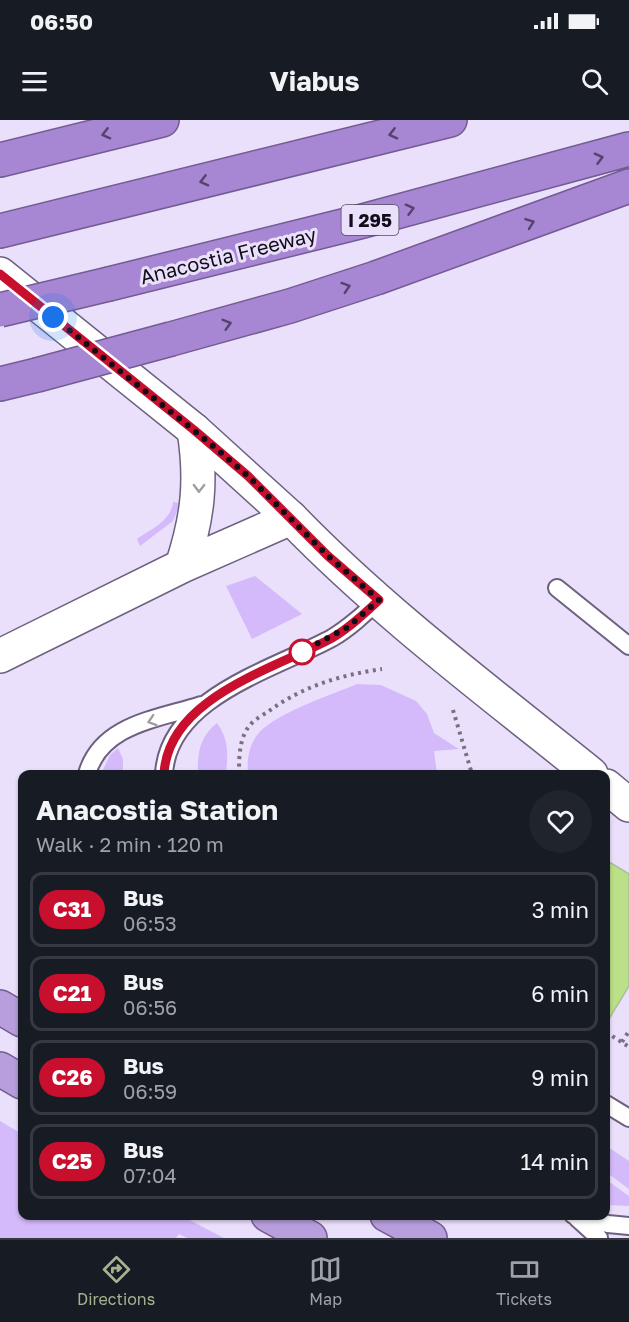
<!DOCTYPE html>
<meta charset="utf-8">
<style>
:root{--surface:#171b24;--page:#20242c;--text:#f1f3f6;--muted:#9ea1a6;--line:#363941;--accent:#a4b290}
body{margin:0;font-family:"Golos Text",sans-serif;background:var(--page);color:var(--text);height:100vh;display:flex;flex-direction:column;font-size:22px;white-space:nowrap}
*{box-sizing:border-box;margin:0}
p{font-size:20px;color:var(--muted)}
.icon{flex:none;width:33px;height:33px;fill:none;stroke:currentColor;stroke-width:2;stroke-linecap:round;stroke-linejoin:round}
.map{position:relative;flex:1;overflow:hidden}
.sheet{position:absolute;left:18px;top:650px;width:592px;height:450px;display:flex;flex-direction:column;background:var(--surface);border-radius:12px;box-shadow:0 2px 4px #0004}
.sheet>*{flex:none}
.badge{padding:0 12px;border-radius:20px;font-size:21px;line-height:39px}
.you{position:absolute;width:30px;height:30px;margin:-15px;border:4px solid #fff;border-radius:50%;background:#1a73e8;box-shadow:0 0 0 9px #1a73e833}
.map>.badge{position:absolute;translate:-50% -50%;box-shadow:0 0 0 3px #fff}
.round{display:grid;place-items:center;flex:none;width:63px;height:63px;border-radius:32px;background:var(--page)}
.summary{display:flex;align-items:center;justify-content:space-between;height:102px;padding:0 18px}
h1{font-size:28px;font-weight:700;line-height:45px}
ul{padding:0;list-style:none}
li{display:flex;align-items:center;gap:18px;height:75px;margin:0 12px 9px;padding:0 6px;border:3px solid var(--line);border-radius:12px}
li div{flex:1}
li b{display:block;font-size:22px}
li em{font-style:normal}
li .badge{min-width:66px;font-weight:700;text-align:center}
.status{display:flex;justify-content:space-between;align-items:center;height:42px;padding:0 30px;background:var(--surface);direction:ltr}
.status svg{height:16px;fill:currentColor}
header{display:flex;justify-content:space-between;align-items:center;height:78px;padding:0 18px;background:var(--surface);font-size:27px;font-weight:700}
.tabs{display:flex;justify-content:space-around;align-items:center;height:84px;border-top:2px solid var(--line);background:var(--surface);font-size:16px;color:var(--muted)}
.tabs a{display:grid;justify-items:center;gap:3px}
.tabs .on{color:var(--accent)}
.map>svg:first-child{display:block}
.green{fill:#d5bafb}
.building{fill:#bbe087;stroke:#afbe9d;stroke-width:1.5}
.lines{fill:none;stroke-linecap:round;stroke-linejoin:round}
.service-casing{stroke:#6d617f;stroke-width:20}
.tertiary-casing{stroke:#6d617f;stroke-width:36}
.secondary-casing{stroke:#6d617f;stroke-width:36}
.trunk-casing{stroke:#735c92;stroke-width:36}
.motorway-casing{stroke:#735c92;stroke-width:36}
.path{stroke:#787084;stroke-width:4;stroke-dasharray:3 4.5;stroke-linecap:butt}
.service{stroke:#fff;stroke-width:16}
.tertiary{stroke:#fff;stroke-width:33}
.secondary{stroke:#fff;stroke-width:33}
.trunk{stroke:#b89edc;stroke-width:33}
.motorway{stroke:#a786d3;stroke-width:33}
.motorway-bridge-casing{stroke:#735c92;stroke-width:36;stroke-linecap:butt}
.motorway-bridge{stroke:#a786d3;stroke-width:33}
.oneway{stroke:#55436d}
.oneway2{stroke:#a09ea3}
.line-casing{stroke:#fff;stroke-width:14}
.line{stroke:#c8102e;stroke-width:9}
.walk{stroke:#120d19;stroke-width:6;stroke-dasharray:0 10.8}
.stop-dot{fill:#fff;stroke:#c8102e;stroke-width:3}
.labels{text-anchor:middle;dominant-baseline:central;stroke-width:6;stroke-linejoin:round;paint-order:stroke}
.shield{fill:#ebe0fc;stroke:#534c5d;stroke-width:1.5}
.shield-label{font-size:18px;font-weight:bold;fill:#120d19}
.street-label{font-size:20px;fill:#120d19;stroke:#ebe0fc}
</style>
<div class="status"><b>06:50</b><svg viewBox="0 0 49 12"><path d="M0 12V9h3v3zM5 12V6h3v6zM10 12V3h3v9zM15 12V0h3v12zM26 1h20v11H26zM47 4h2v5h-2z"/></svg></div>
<header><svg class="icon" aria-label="menu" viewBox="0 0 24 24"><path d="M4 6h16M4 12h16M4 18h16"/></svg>Viabus<svg class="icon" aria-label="search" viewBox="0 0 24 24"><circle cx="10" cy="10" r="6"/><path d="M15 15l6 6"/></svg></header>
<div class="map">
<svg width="629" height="1118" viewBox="0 0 629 1118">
<rect width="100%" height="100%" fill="#ebe0fc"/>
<path class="green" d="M 173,382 L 180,383 L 173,401 L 140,426 L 137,419 C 151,409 171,401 173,382 Z
M 255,456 L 302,494 L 252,519 L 226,466 Z
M 357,564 L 381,565 L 416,581 L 427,594 L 434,613 L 459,629 L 434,631 L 437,654 L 248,654 C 247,641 248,630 255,618 C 268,595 332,575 357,564 Z
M 217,603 C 229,620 228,634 226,654 L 198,654 C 197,633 200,616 217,603 Z
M 118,628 L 123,639 L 123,654 L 101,654 L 110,635 Z
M 0,1001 L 22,1014 L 22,1095 L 180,1095 L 224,1118 L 187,1118 L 179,1114 L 176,1118 L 0,1118 Z
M 611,1029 L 629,1041 L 629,1069 L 610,1055 L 607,1057 L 606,1030 Z
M 608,1061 L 629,1076 L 629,1086 L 606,1085 Z"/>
<path class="building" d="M 606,740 L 629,754 L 629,866 L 606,904 Z"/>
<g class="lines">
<defs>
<path id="service" d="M 557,468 L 629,526
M 87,654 C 101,604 158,599 201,585
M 164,654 C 168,577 275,549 332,518 C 349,508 364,494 379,480
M 606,984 L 629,998
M 573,1095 L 608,1104 L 629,1106
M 577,1098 L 599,1118"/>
<path id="tertiary" d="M 0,154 L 194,310 L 291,398"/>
<path id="secondary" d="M 182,446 C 198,397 202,361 194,310
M 0,536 L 182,446 L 291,398 C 382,492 489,572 591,654
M 606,666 L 629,685"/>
<path id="trunk" d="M 0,887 L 22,900
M 0,949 L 22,962
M 268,1095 L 310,1118
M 387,1095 L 430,1118"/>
<path id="motorway" d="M 0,40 L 162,0
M 0,111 L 450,0
M 109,164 L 359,102 L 629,29
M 171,219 L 290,186 L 376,158 L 629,66
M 0,264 L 37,255"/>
</defs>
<use href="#service" class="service-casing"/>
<use href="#tertiary" class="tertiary-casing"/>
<use href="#secondary" class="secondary-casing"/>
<use href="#trunk" class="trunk-casing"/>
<use href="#motorway" class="motorway-casing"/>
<path class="path" d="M 453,590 L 472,654
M 239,654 C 239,638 239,618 250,605 C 255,599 263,595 269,591 C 303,566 341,555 382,549
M 606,912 L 629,927
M 622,922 L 629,911"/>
<use href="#service" class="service"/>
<use href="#tertiary" class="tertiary"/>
<use href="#secondary" class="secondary"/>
<use href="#trunk" class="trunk"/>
<use href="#motorway" class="motorway"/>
<defs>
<path id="motorway-bridge" d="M 0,190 L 109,164
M 37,255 L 171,219"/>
</defs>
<use href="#motorway-bridge" class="motorway-bridge-casing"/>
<use href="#motorway-bridge" class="motorway-bridge"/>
</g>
<defs><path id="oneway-chevron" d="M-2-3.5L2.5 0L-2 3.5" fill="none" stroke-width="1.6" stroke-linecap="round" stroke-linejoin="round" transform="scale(1.5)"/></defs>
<g class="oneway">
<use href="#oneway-chevron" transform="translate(106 14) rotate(166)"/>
<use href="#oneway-chevron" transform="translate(393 14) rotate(166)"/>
<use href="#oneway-chevron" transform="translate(599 38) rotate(-15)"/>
<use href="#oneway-chevron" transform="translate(204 61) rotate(166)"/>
<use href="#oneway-chevron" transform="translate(410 89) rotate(-15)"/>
<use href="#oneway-chevron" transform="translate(530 103) rotate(-20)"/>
<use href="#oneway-chevron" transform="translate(346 167) rotate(-18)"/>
<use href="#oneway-chevron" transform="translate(227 204) rotate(-16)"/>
</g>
<g class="oneway2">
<use href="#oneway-chevron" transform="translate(199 368) rotate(91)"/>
<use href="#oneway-chevron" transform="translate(152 601) rotate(162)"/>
</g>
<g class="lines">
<defs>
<path id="line" d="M 0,154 L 194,310 L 248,356 L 328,436 L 379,480 C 364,494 349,508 332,518 C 275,549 168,577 164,654"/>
</defs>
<use href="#line" class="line-casing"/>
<use href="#line" class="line"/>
<path class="walk" d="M 53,197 L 212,325 L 248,356 L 328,436 L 379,480 L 348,507 L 294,536 L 302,532"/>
</g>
<circle class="stop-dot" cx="302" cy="532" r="12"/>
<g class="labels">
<rect class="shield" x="341.5" y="85" width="57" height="30" rx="4.5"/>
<g class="shield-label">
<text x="370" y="100">I 295</text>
</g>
<g class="street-label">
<text transform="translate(228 135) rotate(-14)">Anacostia Freeway</text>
</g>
</g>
</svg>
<div class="you" style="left:53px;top:197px"></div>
<section class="sheet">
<div class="summary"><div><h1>Anacostia Station</h1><p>Walk · 2 min · 120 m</p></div><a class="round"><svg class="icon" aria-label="heart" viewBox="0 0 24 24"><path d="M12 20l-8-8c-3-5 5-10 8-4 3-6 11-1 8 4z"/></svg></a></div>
<ul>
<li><span class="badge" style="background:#c8102e;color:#fff">C31</span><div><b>Bus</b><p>06:53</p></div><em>3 min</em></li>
<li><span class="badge" style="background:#c8102e;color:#fff">C21</span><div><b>Bus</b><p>06:56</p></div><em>6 min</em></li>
<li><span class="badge" style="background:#c8102e;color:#fff">C26</span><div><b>Bus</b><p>06:59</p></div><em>9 min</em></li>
<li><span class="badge" style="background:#c8102e;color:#fff">C25</span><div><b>Bus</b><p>07:04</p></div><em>14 min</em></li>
</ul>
</section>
</div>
<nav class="tabs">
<a class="on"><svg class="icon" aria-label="directions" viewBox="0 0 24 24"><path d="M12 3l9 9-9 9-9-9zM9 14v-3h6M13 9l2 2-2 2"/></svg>Directions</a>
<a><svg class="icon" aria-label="map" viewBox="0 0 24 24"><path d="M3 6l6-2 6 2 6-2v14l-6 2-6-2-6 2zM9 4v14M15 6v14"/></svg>Map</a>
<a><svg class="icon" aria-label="tickets" viewBox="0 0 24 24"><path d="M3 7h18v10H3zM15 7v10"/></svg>Tickets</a>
</nav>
